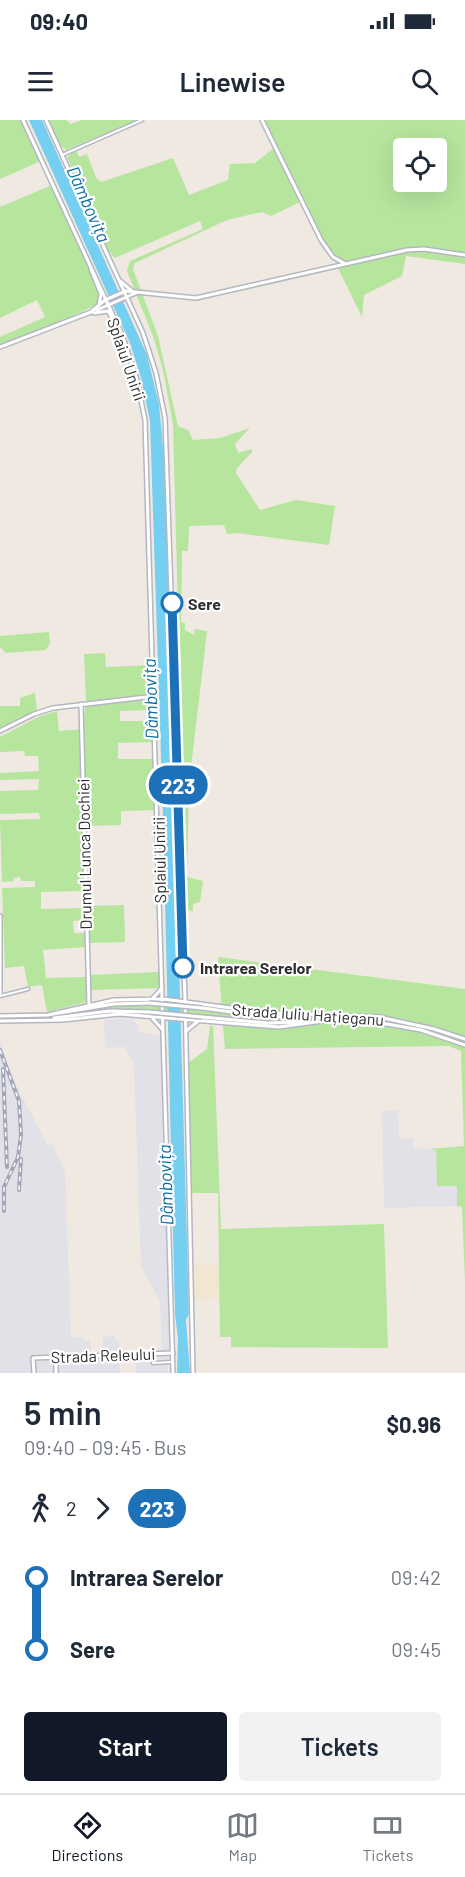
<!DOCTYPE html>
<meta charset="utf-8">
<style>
:root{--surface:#fff;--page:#f2f2f3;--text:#1f2937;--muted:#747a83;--line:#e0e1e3;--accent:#111827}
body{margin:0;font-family:Barlow,sans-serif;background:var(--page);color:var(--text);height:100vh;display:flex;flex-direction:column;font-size:22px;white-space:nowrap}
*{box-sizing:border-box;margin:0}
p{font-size:20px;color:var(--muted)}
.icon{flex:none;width:33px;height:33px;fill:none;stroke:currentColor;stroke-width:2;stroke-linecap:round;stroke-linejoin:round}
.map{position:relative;height:1253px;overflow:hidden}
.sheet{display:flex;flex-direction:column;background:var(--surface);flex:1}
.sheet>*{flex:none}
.badge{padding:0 12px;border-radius:20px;font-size:21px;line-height:39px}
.fabs{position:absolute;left:393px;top:18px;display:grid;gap:12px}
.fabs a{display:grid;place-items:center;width:54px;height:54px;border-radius:6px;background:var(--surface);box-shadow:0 6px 24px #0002;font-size:30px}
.map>.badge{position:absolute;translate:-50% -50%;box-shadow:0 0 0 3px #fff}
.legs{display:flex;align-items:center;gap:9px;height:66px;padding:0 24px;font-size:20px}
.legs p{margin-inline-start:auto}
.headline{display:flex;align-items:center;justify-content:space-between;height:102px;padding:0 24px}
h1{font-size:33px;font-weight:600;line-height:45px}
.button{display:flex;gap:12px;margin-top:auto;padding:12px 24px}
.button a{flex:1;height:69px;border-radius:6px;background:var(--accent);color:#fff;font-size:24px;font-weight:600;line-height:69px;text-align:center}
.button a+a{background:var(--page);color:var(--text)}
ul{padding:0 24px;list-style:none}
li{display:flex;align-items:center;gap:21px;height:72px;font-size:22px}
li i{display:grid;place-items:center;width:9px;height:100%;margin:0 8px;background:currentColor}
li i::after{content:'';width:15px;height:15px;margin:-8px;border:4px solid;border-radius:50%;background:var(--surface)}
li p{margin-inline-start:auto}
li:first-child i{background:linear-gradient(#0000 50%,currentColor 0)}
li:last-child i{background:linear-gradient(currentColor 50%,#0000 0)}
.status{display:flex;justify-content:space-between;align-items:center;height:42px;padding:0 30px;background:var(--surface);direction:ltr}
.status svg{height:16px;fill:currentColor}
header{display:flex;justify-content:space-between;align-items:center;height:78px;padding:0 24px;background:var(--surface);font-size:27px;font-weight:600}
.dock{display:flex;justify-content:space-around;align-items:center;height:84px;border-top:2px solid var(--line);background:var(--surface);font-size:16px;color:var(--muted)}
.dock a{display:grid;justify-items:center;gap:3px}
.dock .selected{color:var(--accent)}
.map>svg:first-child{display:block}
.industrial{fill:#e3e1e8}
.education{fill:#f0e6d1}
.green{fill:#b6e59e;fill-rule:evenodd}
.water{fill:#75cff0}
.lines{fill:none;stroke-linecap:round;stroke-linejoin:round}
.minor-casing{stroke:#b4b7c1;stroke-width:5}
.tertiary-casing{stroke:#b4b7c1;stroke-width:6}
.secondary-casing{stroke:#b4b7c1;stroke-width:6}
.minor{stroke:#fff;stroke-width:2}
.tertiary{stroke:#fff;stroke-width:3}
.secondary{stroke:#fff;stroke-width:3}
.rail-casing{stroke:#a3a6b8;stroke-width:4}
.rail{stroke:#fff;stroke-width:1.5;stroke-dasharray:4.5;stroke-linecap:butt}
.secondary-bridge-casing{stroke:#b4b7c1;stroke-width:6;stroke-linecap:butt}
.secondary-bridge{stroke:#fff;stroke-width:3}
.line-1-casing{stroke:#fff;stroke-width:14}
.line-1{stroke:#1d71b8;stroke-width:9}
.stop-1-dot{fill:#fff;stroke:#1d71b8;stroke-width:3}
.labels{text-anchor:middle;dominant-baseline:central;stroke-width:4.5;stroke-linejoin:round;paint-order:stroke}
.street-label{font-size:16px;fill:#2e2e2e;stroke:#fff}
.stop-label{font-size:16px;font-weight:bold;fill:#2e2e2e;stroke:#fff;text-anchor:start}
.water-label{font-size:18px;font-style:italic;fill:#0d6fa3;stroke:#fff}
</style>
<div class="status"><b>09:40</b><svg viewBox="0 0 49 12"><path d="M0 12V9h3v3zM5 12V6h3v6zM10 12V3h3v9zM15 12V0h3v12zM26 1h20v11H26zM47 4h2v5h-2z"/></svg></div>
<header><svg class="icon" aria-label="menu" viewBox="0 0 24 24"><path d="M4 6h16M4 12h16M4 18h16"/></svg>Linewise<svg class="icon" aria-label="search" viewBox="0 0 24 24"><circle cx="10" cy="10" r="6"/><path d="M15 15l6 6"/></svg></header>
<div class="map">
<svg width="465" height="1253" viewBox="0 0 465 1253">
<rect width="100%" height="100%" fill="#efe9e1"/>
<path class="industrial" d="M 132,899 L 139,907 L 139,912 L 161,916 L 169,1231 L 162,1231 L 160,1181 L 141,1147 L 134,945 L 125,927 L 105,928 L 104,900 Z
M 0,920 L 9,951 L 48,1026 L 52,1024 L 65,1052 L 71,1217 L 83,1217 L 84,1221 L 90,1221 L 91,1232 L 103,1231 L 103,1217 L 115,1216 L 115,1221 L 119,1220 L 120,1253 L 0,1253 Z
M 398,990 L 399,1019 L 413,1018 L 414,1028 L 436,1030 L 437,1065 L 457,1066 L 457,1086 L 384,1088 L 382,991 Z
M 136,1235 L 168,1235 L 168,1253 L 136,1253 Z"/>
<path class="education" d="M 220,1144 L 221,1178 L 194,1179 L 193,1145 Z"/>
<path class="green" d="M 0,0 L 22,0 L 41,41 L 0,59 Z
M 49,0 L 66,0 L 71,4 L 82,0 L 138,0 L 66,30 L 59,24 Z
M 265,0 L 465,0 L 465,144 L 406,136 L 402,156 L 364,175 L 362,197 L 338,148 L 342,147 C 338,136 326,126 320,115 ZM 404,28 L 436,28 L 436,62 L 404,62 Z
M 274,28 L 300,82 L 271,96 L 262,92 L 227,100 L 135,143 L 133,149 L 158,216 L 178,306 L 188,310 L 193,320 L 220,318 L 250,308 L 235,324 L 238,333 L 252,329 L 252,332 L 237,348 L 236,353 L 260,390 L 296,380 L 335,386 L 329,425 L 237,413 L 227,414 L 224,405 L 189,406 L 188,431 L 182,431 L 181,502 L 185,503 L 185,510 L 194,515 L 195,509 L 207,511 L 189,665 L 187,757 L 203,761 L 200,782 L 193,784 L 193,791 L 186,790 L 173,304 L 163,250 L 153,216 L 127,151 L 130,141 L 203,109 L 200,101 L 115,138 L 107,129 L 67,37 L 76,30 L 79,37 L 87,34 L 96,58 L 101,62 L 173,38 L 189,75 L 228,60 L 230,44 L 255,43 Z
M 52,65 L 100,176 L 98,184 L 53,205 L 0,224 L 0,217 L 45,197 L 37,180 L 0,198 L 0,87 Z
M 49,512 L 50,523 L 46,530 L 6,533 L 0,527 L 0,516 Z
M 105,533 L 106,547 L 152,545 L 153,590 L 120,591 L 120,601 L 154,601 L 154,622 L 118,623 L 118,639 L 155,639 L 157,690 L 121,691 L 121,705 L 82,706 L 84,771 L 41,772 L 41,789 L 84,788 L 85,800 L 73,801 L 74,813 L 85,813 L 86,827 L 43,830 L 46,858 L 86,857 L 87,882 L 47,892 L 42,865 L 28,867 L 24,846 L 5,848 L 2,768 L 35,767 L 35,761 L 21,761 L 20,757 L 14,758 L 14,761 L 2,762 L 0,700 L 40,699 L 39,693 L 0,694 L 0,671 L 38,670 L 39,659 L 0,660 L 0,653 L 39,651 L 38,636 L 25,636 L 24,631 L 0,632 L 0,617 L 38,597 L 57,591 L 59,611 L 83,609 L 86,580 L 84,534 Z
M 35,573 L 37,590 L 0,608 L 0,586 L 20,586 L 20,578 Z
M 124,785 L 125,822 L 89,823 L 88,786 Z
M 218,837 L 465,869 L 465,1161 L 462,1087 L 457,1086 L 457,1066 L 437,1066 L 436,1030 L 429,1029 L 464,1026 L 461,931 L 449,926 L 225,929 L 222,897 L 127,889 L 55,897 L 101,887 L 136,884 L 222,893 Z
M 159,852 L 160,868 L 90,870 L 90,855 Z
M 210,906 L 213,906 L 221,1109 L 384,1104 L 388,1228 L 231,1227 L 231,1217 L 220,1217 L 218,1073 L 192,1073 L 188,943 L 207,929 Z"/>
<path class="water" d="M 29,0 L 42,0 L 147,235 L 159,284 L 165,348 L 189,1194 L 186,1200 L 190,1253 L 177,1253 L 178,1219 L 175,1194 L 163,698 L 150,301 L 141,258 L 130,223 Z"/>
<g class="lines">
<defs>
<path id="minor" d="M 62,35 L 142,0
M 0,876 L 28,869
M 153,1243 L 171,1242"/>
<path id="tertiary" d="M 262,0 L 321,120 L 333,137 L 344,143
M 91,149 L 101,174 L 99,185
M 120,161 L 131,170
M 97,190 L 138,172
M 91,192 L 105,180 L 126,171 L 196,178 L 407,130 L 424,129 L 465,135
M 94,193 L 108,191 L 119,209
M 0,227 L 91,192
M 81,584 L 89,884
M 0,611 L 34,594 L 53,588 L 155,576
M 0,796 L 0,874
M 56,1237 L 56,1253
M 34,1253 L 33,1238 L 173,1233"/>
<path id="secondary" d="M 23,0 L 123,217 L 137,260 L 145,300 L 173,1253
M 46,0 L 143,213 L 156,253 L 165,298 L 185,879 L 193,1253
M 153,878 L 162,868
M 202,888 L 270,897 L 308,896
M 53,894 L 114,884 L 149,883
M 0,896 L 48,895 L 114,880 L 163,879 L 270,893 L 379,897 L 434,909 L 465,919
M 202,897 L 268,903 L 308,902
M 54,898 L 110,891 L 149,892
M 153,899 L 162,909
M 0,901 L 63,900 L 119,894 L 279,907 L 323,901 L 364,900 L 421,910 L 465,925
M 186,911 L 197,902"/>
</defs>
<use href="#minor" class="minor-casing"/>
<use href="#tertiary" class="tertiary-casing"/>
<use href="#secondary" class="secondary-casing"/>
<use href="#minor" class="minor"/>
<use href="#tertiary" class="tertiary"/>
<use href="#secondary" class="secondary"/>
<defs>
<path id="rail" d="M 0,930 L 19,981 L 21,1015 L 18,1037 L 4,1067 L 4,1091
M 3,949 L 7,1047
M 19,1070 L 21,1039"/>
</defs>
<use href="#rail" class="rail-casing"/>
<use href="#rail" class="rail"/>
<defs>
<path id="secondary-bridge" d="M 149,883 L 202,888
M 149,892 L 202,897"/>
</defs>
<use href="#secondary-bridge" class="secondary-bridge-casing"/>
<use href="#secondary-bridge" class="secondary-bridge"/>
</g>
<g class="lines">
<defs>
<path id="line-1" d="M 172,483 L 183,847"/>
</defs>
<use href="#line-1" class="line-1-casing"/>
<use href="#line-1" class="line-1"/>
</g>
<g class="stop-1-dot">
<circle cx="172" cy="483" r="10"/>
<circle cx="183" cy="847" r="10"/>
</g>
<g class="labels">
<g class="street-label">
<text transform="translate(127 239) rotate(71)">Splaiul Unirii</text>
<text transform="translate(84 734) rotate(-91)">Drumul Lunca Dochiei</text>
<text transform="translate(159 740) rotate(-91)">Splaiul Unirii</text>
<text transform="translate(308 894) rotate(4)">Strada Iuliu Hațieganu</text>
<text transform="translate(103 1235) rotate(-2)">Strada Releului</text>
</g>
<g class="stop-label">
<text x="188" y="483">Sere</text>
<text x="200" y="847">Intrarea Serelor</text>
</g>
<g class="water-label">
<text transform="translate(89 84) rotate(66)">Dâmbovița</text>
<text transform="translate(150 579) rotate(-92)">Dâmbovița</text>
<text transform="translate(165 1065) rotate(-92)">Dâmbovița</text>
</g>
</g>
</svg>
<div class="fabs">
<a><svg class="icon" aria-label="locate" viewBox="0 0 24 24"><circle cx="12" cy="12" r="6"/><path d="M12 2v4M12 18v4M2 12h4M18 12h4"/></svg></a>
</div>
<b class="badge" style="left:178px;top:665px;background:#1d71b8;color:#fff">223</b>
</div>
<section class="sheet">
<div class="headline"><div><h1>5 min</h1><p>09:40 – 09:45 · Bus</p></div><b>$0.96</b></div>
<div class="legs"><svg class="icon" aria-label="walk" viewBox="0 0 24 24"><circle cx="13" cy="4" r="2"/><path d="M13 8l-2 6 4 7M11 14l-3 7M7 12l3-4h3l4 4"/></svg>2<svg class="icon" aria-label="forward" viewBox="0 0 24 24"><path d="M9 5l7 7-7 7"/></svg><b class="badge" style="background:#1d71b8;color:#fff">223</b></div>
<ul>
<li><i style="color:#1d71b8"></i><b>Intrarea Serelor</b><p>09:42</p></li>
<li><i style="color:#1d71b8"></i><b>Sere</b><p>09:45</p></li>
</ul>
<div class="button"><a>Start</a><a>Tickets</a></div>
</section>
<nav class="dock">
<a class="selected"><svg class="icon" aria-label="directions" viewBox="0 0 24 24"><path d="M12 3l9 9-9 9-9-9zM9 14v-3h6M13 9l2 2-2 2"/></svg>Directions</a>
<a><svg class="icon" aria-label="map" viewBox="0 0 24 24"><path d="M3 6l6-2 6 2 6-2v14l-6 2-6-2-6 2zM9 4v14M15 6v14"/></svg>Map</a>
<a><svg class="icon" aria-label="tickets" viewBox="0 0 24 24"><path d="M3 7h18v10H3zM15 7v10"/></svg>Tickets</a>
</nav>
